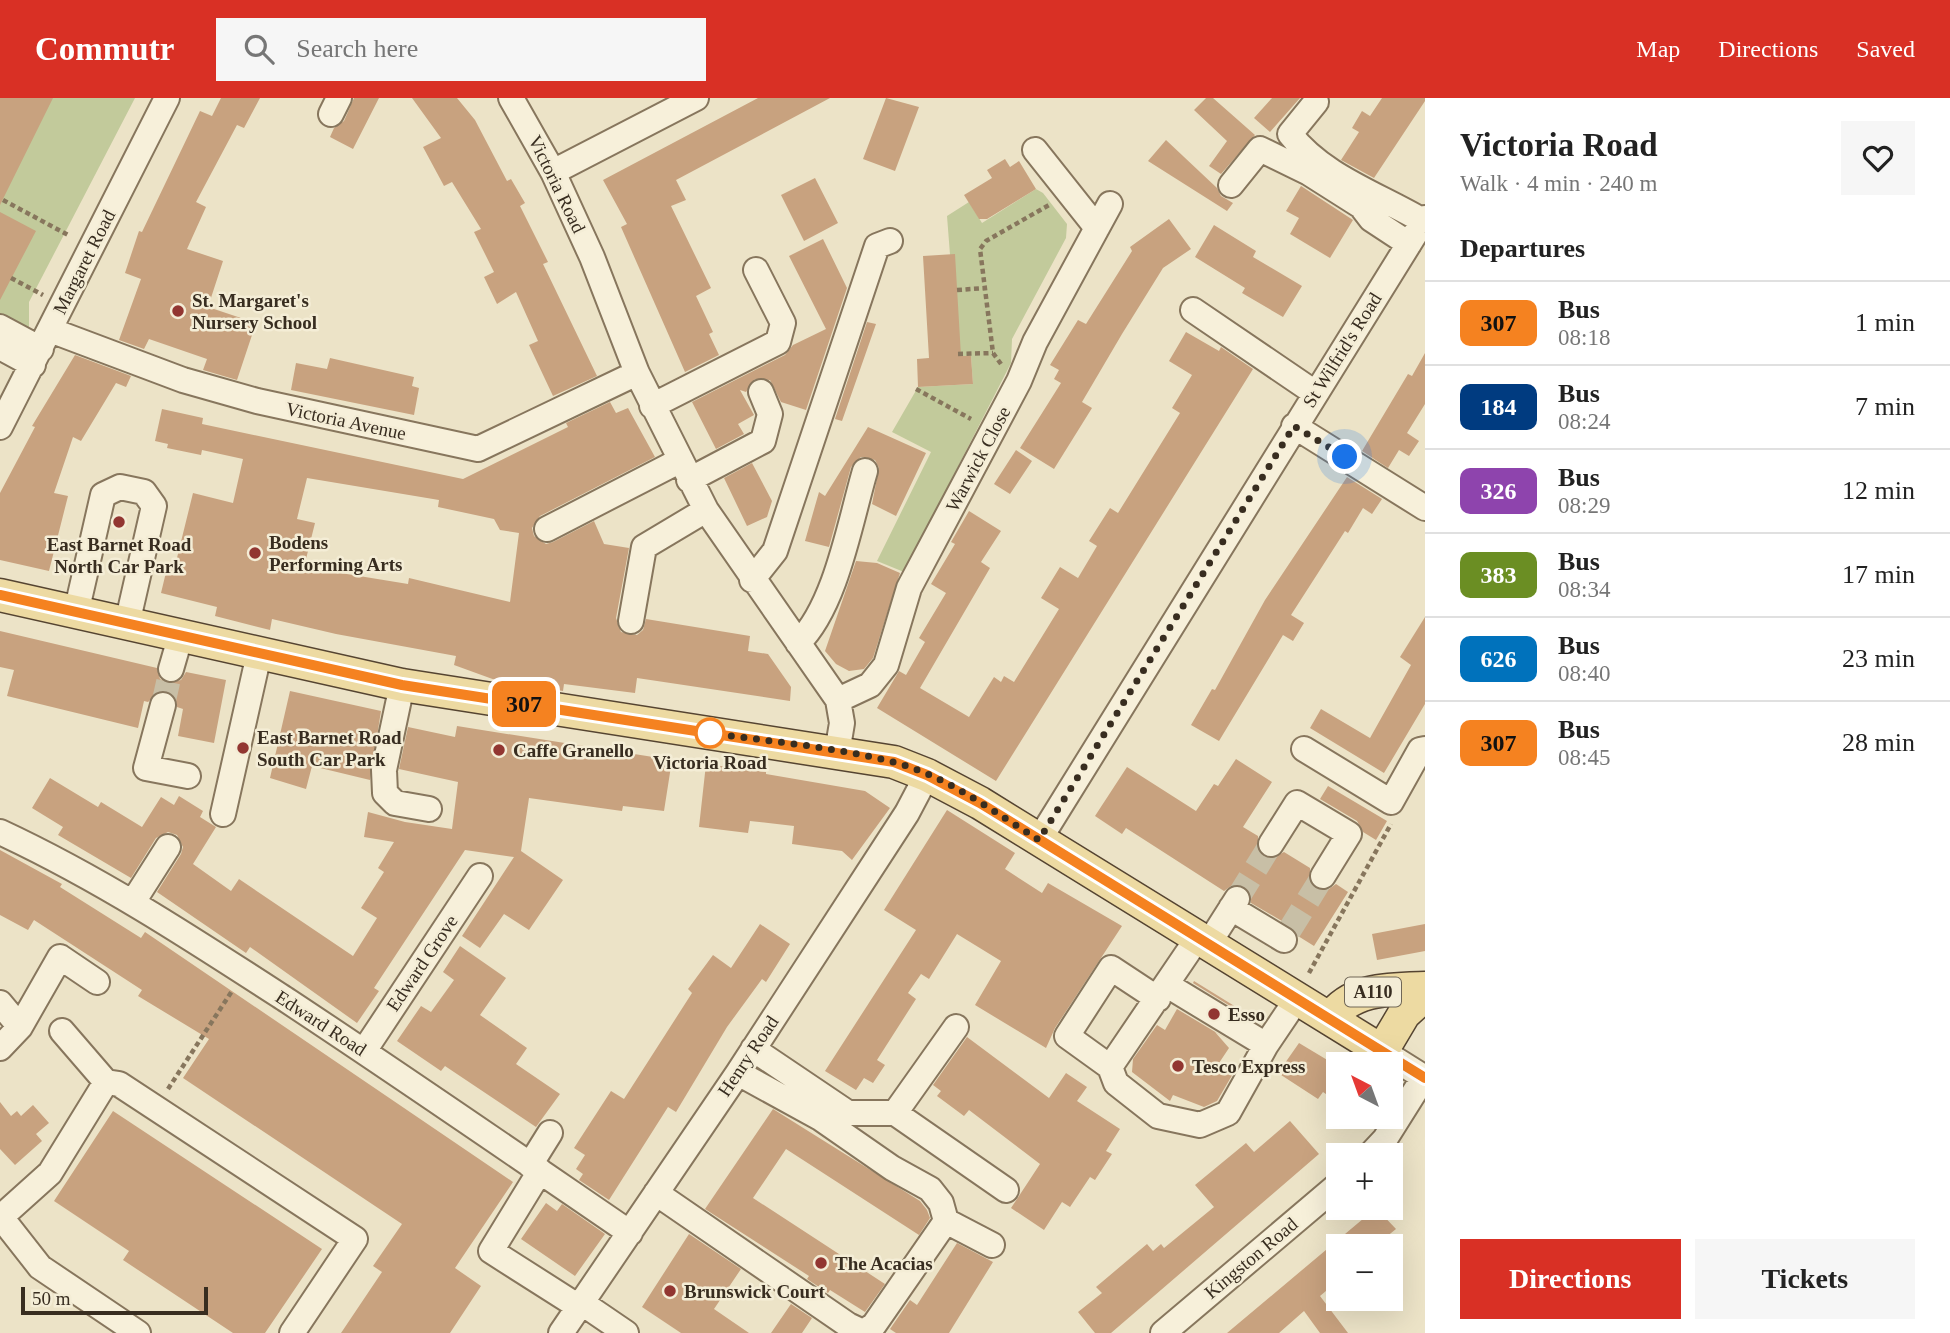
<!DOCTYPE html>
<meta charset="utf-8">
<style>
:root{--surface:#fff;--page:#f6f6f6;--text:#222;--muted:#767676;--line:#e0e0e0;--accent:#d93025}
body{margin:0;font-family:"Times New Roman",serif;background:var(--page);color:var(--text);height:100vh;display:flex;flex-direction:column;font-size:26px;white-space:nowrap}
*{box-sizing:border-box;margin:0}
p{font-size:23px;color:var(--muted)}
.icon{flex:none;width:38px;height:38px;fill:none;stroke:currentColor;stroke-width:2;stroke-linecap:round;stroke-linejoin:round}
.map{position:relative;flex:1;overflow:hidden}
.side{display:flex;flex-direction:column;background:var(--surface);width:525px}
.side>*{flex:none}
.badge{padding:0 14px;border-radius:10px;font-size:24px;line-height:46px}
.needle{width:46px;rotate:319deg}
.controls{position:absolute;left:1326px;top:954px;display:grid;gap:14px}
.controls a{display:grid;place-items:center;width:77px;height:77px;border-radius:0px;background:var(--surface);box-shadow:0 7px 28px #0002;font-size:35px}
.scale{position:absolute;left:21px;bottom:18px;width:187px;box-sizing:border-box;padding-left:7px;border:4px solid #382d20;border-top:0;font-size:19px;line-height:24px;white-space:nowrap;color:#382d20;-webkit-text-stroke:5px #f4edd6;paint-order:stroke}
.you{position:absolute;width:35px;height:35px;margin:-18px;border:5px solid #fff;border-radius:50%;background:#1a73e8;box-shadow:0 0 0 10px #1a73e833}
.map>.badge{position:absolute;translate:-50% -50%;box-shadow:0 0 0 4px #fff}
h2{padding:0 35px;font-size:26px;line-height:63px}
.round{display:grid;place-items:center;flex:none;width:74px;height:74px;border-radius:0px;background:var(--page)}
.head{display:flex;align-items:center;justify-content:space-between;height:119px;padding:0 35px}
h1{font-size:33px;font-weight:800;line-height:52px}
.action{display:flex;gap:14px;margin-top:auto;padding:14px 35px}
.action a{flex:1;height:80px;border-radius:0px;background:var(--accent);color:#fff;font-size:28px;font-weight:800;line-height:80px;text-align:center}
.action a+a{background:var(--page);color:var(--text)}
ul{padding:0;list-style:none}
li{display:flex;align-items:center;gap:21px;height:84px;padding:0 35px;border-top:2px solid var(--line)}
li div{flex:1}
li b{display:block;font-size:26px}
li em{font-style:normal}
li .badge{min-width:77px;font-weight:700;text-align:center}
header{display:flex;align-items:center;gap:42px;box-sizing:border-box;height:98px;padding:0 35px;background:var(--accent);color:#fff}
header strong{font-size:33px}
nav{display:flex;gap:38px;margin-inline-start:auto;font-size:24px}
.search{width:490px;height:63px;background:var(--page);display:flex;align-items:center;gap:18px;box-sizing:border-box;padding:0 24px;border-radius:0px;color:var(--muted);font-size:26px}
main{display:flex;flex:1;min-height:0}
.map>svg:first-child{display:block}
.green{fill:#c2ca9b}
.building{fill:#c8a27f;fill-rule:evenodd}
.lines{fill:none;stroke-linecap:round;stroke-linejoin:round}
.minor-tunnel{stroke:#c8bfa6;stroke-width:24;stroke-dasharray:24 12;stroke-linecap:butt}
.minor-casing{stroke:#87765d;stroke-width:28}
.major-casing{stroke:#554431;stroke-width:35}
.path{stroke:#87765d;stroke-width:4.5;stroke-dasharray:5 3.5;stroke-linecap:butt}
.minor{stroke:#f7f0da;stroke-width:24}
.major{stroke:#eddaa2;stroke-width:32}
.line-casing{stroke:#fff;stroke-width:16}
.line{stroke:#f58220;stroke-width:10}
.walk{stroke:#382d20;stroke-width:7;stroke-dasharray:0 12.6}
.poi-dot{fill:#923631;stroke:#f4edd6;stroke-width:2.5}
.stop-dot{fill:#fff;stroke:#f58220;stroke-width:3.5}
.labels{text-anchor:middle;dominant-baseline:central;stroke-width:5;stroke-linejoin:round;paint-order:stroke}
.shield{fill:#f4edd6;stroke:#706757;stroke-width:2}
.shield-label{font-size:18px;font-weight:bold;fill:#382d20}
.street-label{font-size:19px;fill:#382d20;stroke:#f4edd6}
.poi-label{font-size:19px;font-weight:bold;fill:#382d20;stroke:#f4edd6;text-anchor:start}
.stop-label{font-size:19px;font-weight:bold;fill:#382d20;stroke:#f4edd6}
</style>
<header>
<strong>Commutr</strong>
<div class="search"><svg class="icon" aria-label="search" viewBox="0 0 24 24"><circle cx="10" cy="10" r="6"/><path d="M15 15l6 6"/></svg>Search here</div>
<nav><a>Map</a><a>Directions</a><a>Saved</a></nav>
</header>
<main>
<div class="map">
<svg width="1425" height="1235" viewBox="0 0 1425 1235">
<rect width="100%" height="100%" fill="#ece3c7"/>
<path class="green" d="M 0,0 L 135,0 L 29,204 L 29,235 L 0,219 Z
M 1036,91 L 1043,95 L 1067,126 L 1066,140 L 1012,241 L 1011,265 L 904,474 L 877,463 L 931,354 L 892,334 L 918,289 L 973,286 L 971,258 L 958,259 L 947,118 L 969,104 L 982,125 Z"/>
<path class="building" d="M 0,0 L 53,0 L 0,107 Z
M 221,0 L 260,0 L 244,30 L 237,27 L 196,104 L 206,109 L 187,151 L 223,163 L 208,209 L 256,225 L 237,282 L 203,272 L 207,261 L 149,241 L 144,251 L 119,242 L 141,181 L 125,175 L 139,133 L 142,134 L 200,13 L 212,18 Z
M 354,0 L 379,0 L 353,51 L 330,39 L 334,30 L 344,23 Z
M 412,0 L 457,0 L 475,22 L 507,83 L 511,81 L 525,105 L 520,108 L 548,164 L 543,166 L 597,278 L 553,298 L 529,247 L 538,243 L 516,194 L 497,206 L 484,179 L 494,174 L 474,134 L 481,131 L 452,84 L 444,88 L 423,49 L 441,40 Z
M 758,0 L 830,0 L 676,82 L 686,102 L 671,108 L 711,190 L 696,198 L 713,234 L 709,236 L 719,257 L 685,274 L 621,129 L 627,126 L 603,82 Z
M 886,0 L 919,9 L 895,73 L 863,61 Z
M 1206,0 L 1213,0 L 1255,37 L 1221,76 L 1209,68 L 1227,43 L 1194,12 Z
M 1272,0 L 1300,0 L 1270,34 L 1254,20 Z
M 1382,0 L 1425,0 L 1425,3 L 1374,80 L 1341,62 L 1359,34 L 1352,30 L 1362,13 L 1370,18 Z
M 1166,42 L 1217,90 L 1221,98 L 1233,105 L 1227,113 L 1148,63 Z
M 1005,61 L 1010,69 L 1019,63 L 1036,91 L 987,121 L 979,121 L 964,97 L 992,80 L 987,72 Z
M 815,80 L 838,125 L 804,143 L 781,97 Z
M 1301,88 L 1353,122 L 1330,160 L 1290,136 L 1299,120 L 1286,113 Z
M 0,114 L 36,133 L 0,202 Z
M 1169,121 L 1191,151 L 1163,170 L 1122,236 L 1082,304 L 1092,310 L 1054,371 L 1020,350 L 1061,285 L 1054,281 L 1059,272 L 1050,267 L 1078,222 L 1086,226 L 1132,153 L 1130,149 Z
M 1214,127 L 1256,153 L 1253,159 L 1302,188 L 1283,219 L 1242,195 L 1245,190 L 1195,159 Z
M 823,141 L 847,190 L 806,312 L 781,304 L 770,282 L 755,281 L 746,294 L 740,292 L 754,317 L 738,326 L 744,336 L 716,351 L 692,304 L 785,257 L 793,247 L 826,231 L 789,158 Z
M 955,156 L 961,258 L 971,258 L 973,286 L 918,289 L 917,261 L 929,260 L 923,158 Z
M 867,224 L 876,226 L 842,323 L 835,321 Z
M 1186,234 L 1219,253 L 1221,249 L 1253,271 L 996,683 L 877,610 L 899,573 L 906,577 L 925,544 L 919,540 L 946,495 L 931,486 L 955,446 L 951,444 L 969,413 L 1001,433 L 981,464 L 990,470 L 920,590 L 969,619 L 994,579 L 1001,584 L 1004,578 L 1014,584 L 1059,511 L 1041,500 L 1060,469 L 1078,480 L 1097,448 L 1089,443 L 1110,410 L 1118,415 L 1180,315 L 1172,310 L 1192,277 L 1169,263 Z
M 1425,255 L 1425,306 L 1407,335 L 1419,343 L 1409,358 L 1399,352 L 1388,370 L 1362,353 L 1408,276 L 1412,278 Z
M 75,257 L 131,278 L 126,289 L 116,285 L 81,343 L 73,339 L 54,395 L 68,398 L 49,473 L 0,462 L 0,395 L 35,329 L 32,328 Z
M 330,260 L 414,279 L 412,288 L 419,290 L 414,317 L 291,292 L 296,265 L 327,271 Z
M 610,304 L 616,315 L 628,310 L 655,359 L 540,418 L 532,430 L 534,438 L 546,446 L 553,444 L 594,423 L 604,446 L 629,450 L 616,520 L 621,534 L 637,537 L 643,532 L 646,521 L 750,538 L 748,553 L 768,556 L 791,589 L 790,603 L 637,580 L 635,595 L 564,586 L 563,593 L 498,583 L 454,567 L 456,558 L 336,536 L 272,521 L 270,532 L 215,518 L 217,509 L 161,495 L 168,466 L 175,468 L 193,395 L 233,405 L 243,361 L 202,352 L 201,357 L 167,350 L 168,346 L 155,343 L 162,311 L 203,320 L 202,326 L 463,381 L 568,329 L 566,325 ZM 307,380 L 439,402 L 438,409 L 494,421 L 500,432 L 519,435 L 510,504 L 409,480 L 408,486 L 304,469 L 315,425 L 297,421 Z
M 868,329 L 926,355 L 896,418 L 872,406 L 879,370 L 875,362 L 861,359 L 851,369 L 829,449 L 805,443 L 819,394 L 825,398 Z
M 1016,352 L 1032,363 L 1010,396 L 994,386 Z
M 752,365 L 772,403 L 767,419 L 747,428 L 724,380 Z
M 1347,379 L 1382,401 L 1372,416 L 1363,410 L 1348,435 L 1345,433 L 1291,517 L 1304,525 L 1293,543 L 1283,537 L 1219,643 L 1191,627 L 1212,591 L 1215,592 L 1265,502 Z
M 856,463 L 877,465 L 900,475 L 873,560 L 864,571 L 849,573 L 836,566 L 825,553 Z
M 1425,519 L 1425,606 L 1384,675 L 1310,630 L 1321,611 L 1370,640 L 1411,567 L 1400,559 Z
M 0,533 L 157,570 L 160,581 L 168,585 L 181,582 L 186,574 L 226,582 L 214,645 L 178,638 L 183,611 L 177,609 L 174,597 L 166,593 L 159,593 L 148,604 L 144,603 L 138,630 L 7,598 L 14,572 L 0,569 Z
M 290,593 L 381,613 L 370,682 L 312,668 L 306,691 L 270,680 Z
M 457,628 L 672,662 L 664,713 L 623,708 L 622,713 L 529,700 L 521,753 L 563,782 L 529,832 L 504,816 L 480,850 L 462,838 L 514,759 L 465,752 L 374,890 L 379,893 L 357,925 L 250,849 L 246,855 L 157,794 L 181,756 L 183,749 L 177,737 L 168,734 L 156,740 L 131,780 L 58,737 L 63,729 L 32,710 L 50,680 L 98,709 L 101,704 L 142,729 L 161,699 L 174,707 L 179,698 L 203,713 L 200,719 L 216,729 L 193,766 L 231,793 L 239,781 L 353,858 L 377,820 L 361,810 L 384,774 L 378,770 L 394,744 L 364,739 L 368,714 L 405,724 L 452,731 L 458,684 L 399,671 L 408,629 L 455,639 Z
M 1236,661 L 1272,684 L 1243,729 L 1258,738 L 1258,753 L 1271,761 L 1284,754 L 1310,770 L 1310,784 L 1316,791 L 1329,791 L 1336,786 L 1348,794 L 1314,848 L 1298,838 L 1292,829 L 1251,805 L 1250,795 L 1244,788 L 1231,788 L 1224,793 L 1126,730 L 1122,736 L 1095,718 L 1127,669 L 1196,713 L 1214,686 L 1218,688 Z
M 706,666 L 766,674 L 766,676 L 865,693 L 890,710 L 852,762 L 842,753 L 792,746 L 794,728 L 750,723 L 748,735 L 699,729 Z
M 1328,688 L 1387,723 L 1376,742 L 1363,734 L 1357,723 L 1320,701 Z
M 947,712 L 1015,755 L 1005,771 L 1042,795 L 1048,785 L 1122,828 L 1055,930 L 1046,950 L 975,907 L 1001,863 L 957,836 L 929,881 L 921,876 L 908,895 L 916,901 L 877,962 L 885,967 L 873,985 L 864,980 L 856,992 L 825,973 L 916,832 L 884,812 Z
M 0,752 L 62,786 L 60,789 L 141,840 L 145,834 L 513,1084 L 455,1170 L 481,1188 L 450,1235 L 341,1235 L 382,1174 L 373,1168 L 402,1126 L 183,980 L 209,941 L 138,898 L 142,892 L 34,822 L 28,832 L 0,817 Z
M 760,826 L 790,846 L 766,884 L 762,881 L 727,929 L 676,1014 L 668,1009 L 609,1102 L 579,1082 L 583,1076 L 576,1071 L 585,1057 L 574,1050 L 611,993 L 624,1001 L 692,895 L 688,891 L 713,857 L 731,870 Z
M 1425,826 L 1425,853 L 1377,862 L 1372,836 Z
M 460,848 L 506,880 L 480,917 L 527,950 L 516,966 L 560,996 L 536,1029 L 445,968 L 441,973 L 397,943 L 421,908 L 431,914 L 454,882 L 443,874 Z
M 1194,883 L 1249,917 L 1248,919 L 1193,885 Z
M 1177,911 L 1232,944 L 1215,934 L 1229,950 L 1219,965 L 1234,974 L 1217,1003 L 1204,1009 L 1173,997 L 1170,1003 L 1132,974 L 1133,961 L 1157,927 L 1165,932 Z
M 967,939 L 1049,1000 L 1066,975 L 1087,989 L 1077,1003 L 1120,1031 L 1106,1053 L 1112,1056 L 1095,1082 L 1090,1079 L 1070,1109 L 1062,1104 L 1044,1132 L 1011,1110 L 1040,1066 L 969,1012 L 964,1018 L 937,998 L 941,993 L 933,987 Z
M 1299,945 L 1339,969 L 1339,1005 L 1323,994 L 1318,1001 L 1278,975 Z
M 0,1004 L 11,1018 L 17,1013 L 21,1018 L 33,1007 L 49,1025 L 36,1036 L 42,1043 L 15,1067 L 0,1051 Z
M 773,1011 L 920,1103 L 927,1112 L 930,1120 L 919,1137 L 786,1051 L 753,1100 L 885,1186 L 865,1214 L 830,1192 L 828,1195 L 807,1181 L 809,1178 L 705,1111 Z
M 113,1013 L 322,1151 L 265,1235 L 233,1235 L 123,1162 L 129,1153 L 54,1103 Z
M 1290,1023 L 1319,1056 L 1111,1235 L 1095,1235 L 1078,1214 L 1102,1195 L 1096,1189 L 1147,1146 L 1153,1153 L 1161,1146 L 1164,1150 L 1214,1109 L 1195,1087 L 1246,1045 L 1254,1054 Z
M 546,1105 L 557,1113 L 562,1106 L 605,1136 L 575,1178 L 521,1141 Z
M 1376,1110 L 1396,1131 L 1375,1148 L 1339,1148 L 1339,1182 L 1320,1198 L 1348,1235 L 1320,1235 L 1304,1213 L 1279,1235 L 1227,1235 Z
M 689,1136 L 741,1171 L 714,1211 L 749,1235 L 681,1235 L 642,1209 Z
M 957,1145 L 993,1164 L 949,1235 L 896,1235 L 890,1231 L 910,1202 L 917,1207 Z
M 791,1206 L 812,1220 L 802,1235 L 771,1235 Z"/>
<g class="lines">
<path class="minor-tunnel" d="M 163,607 L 171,571
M 1237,801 L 1271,746
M 1289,833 L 1323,778"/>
<defs>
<path id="minor" d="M 511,0 L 553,74 L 592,159 L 637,275 L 706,412 L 838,602 L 842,625 L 837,655
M 1316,4 L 1290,36 C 1322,78 1377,96 1423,123
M 331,16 L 339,0
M 1035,52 L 1097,130
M 553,74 L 696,0
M 1231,87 L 1260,51 L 1309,75 L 1361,108 L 1371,121 L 1409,146
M 1193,212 L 1315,295
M 0,229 L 41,251
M 50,232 L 183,282 L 257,303 L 478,351 L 637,275
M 0,249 L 33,267
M 652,308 L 778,244 L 783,225 L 756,172
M 1294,328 L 1425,410
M 0,329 L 167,0
M 689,382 L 763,343 L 770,316 L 761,294
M 547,431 L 679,363
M 752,482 L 775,453 L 877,148 L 890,143
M 76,515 L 103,397 L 120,389 L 144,394 L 154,408 L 127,526
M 631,523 L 644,449 L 706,412
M 798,545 C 836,508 850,424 865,373
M 171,571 L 180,540
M 402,587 L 384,672 L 385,695 L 395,705 L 429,711
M 838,602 L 870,587 L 886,567 L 909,490 L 1019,283 L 1035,244 L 1110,106
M 163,607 L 146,670 L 188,678
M 1304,651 L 1391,704 L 1420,652 L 1425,651
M 223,716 L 259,556
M 0,734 C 101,781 194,842 288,903 C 403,979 516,1057 630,1135
M 1039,742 L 1425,120
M 1271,746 L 1297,705 L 1349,736 L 1323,778
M 133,804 L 168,749
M 1231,810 L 1284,842
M 1199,838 L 1110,969 L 1116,985 L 1158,1018 L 1200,1027 L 1228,1015 L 1266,947 L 1297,901
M 1209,845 L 1237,801
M 1167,887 L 1266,947
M 0,905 L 20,929
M 62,933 L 106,984
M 0,950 L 20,929 L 60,859 L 97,884
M 753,951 L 848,1015 L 895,1015 L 1006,1092
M 364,953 L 480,778
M 1382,953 L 1425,980
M 1110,969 L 1067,938 L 1111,870 L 1158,901
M 895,1015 L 956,929
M 1370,1057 L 1385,1041 L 1424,979
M 530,1067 L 550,1035
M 540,1073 L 491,1153 L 579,1209
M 656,1095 L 848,1227 L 863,1234 L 874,1227 L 946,1123 L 941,1105 L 930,1091 L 892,1070 L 820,1020 L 738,975
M 0,1118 L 40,1169 L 138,1235
M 1,1119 L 50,1075 L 106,984 L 119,986 L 355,1141 L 292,1235
M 946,1123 L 992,1147
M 582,1205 L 626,1235
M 561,1235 L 738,975 L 907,715 L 927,677
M 1163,1235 L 1339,1086"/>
<path id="major" d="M 0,497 L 402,587 L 894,664 L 927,677 L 980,705 L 1382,953 L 1404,916 L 1425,897
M 1330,921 C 1351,890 1390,891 1425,890"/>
</defs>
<use href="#minor" class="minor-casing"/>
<use href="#major" class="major-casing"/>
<path class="path" d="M 3,102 L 70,138
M 11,180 L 43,197
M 957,192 L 987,190
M 958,256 L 993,255
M 1001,266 L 993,255 L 980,151 L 986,143 L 1049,107
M 916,291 L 971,321
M 1309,875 L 1391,726
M 168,991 L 232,893"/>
<use href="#minor" class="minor"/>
<use href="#major" class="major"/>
</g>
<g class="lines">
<defs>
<path id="line" d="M 0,497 L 402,587 L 894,664 L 927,677 L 980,705 L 1425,980"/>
</defs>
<use href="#line" class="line-casing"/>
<use href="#line" class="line"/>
<path class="walk" d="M 710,635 L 702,634 C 764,643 831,648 893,664 C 945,677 994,714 1039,742 L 1294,328 L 1345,359"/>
</g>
<g class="poi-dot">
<circle cx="178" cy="213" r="7"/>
<circle cx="119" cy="424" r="7"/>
<circle cx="255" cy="455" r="7"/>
<circle cx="243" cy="650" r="7"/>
<circle cx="499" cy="652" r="7"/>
<circle cx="1214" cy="916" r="7"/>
<circle cx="1178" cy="968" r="7"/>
<circle cx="821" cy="1165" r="7"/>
<circle cx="670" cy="1193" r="7"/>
</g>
<circle class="stop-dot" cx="710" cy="635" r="14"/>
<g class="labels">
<rect class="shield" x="1345" y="879.5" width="56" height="29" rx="5"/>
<g class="shield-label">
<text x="1373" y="894">A110</text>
</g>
<g class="street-label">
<text transform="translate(557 86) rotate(64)">Victoria Road</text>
<text transform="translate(84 164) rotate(-63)">Margaret Road</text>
<text transform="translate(1342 252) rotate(-58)">St Wilfrid's Road</text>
<text transform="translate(346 323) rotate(12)">Victoria Avenue</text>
<text transform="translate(978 361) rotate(-62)">Warwick Close</text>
<text transform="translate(422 865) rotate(-56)">Edward Grove</text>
<text transform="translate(321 925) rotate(33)">Edward Road</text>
<text transform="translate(748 958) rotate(-56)">Henry Road</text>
<text transform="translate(1251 1160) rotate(-40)">Kingston Road</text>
</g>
<g class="poi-label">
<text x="192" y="202">St. Margaret's<tspan x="192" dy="22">Nursery School</tspan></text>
<text x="269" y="444">Bodens<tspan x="269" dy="22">Performing Arts</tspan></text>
<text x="119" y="446" text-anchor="middle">East Barnet Road<tspan x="119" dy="22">North Car Park</tspan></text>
<text x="257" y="639">East Barnet Road<tspan x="257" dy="22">South Car Park</tspan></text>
<text x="513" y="652">Caffe Granello</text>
<text x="1228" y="916">Esso</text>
<text x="1192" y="968">Tesco Express</text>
<text x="835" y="1165">The Acacias</text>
<text x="684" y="1193">Brunswick Court</text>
</g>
<g class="stop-label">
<text x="710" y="664">Victoria Road</text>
</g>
</g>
</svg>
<div class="controls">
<a><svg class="needle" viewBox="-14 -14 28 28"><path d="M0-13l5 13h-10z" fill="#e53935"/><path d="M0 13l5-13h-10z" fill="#767676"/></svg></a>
<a>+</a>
<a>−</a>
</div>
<div class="scale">50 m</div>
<div class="you" style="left:1345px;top:359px"></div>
<b class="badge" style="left:524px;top:606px;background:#f58220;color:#111">307</b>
</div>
<section class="side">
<div class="head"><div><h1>Victoria Road</h1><p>Walk · 4 min · 240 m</p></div><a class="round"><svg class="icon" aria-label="heart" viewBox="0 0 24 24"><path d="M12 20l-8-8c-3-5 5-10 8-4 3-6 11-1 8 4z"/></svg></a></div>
<h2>Departures</h2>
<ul>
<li><span class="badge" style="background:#f58220;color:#111">307</span><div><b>Bus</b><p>08:18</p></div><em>1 min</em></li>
<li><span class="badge" style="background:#003b80;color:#fff">184</span><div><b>Bus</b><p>08:24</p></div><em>7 min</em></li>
<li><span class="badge" style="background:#8e44ad;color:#fff">326</span><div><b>Bus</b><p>08:29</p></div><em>12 min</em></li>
<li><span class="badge" style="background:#6b8e23;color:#fff">383</span><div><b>Bus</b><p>08:34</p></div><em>17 min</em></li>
<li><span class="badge" style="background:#0072bc;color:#fff">626</span><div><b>Bus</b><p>08:40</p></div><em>23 min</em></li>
<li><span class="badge" style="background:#f58220;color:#111">307</span><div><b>Bus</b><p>08:45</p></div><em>28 min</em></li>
</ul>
<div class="action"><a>Directions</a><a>Tickets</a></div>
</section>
</main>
